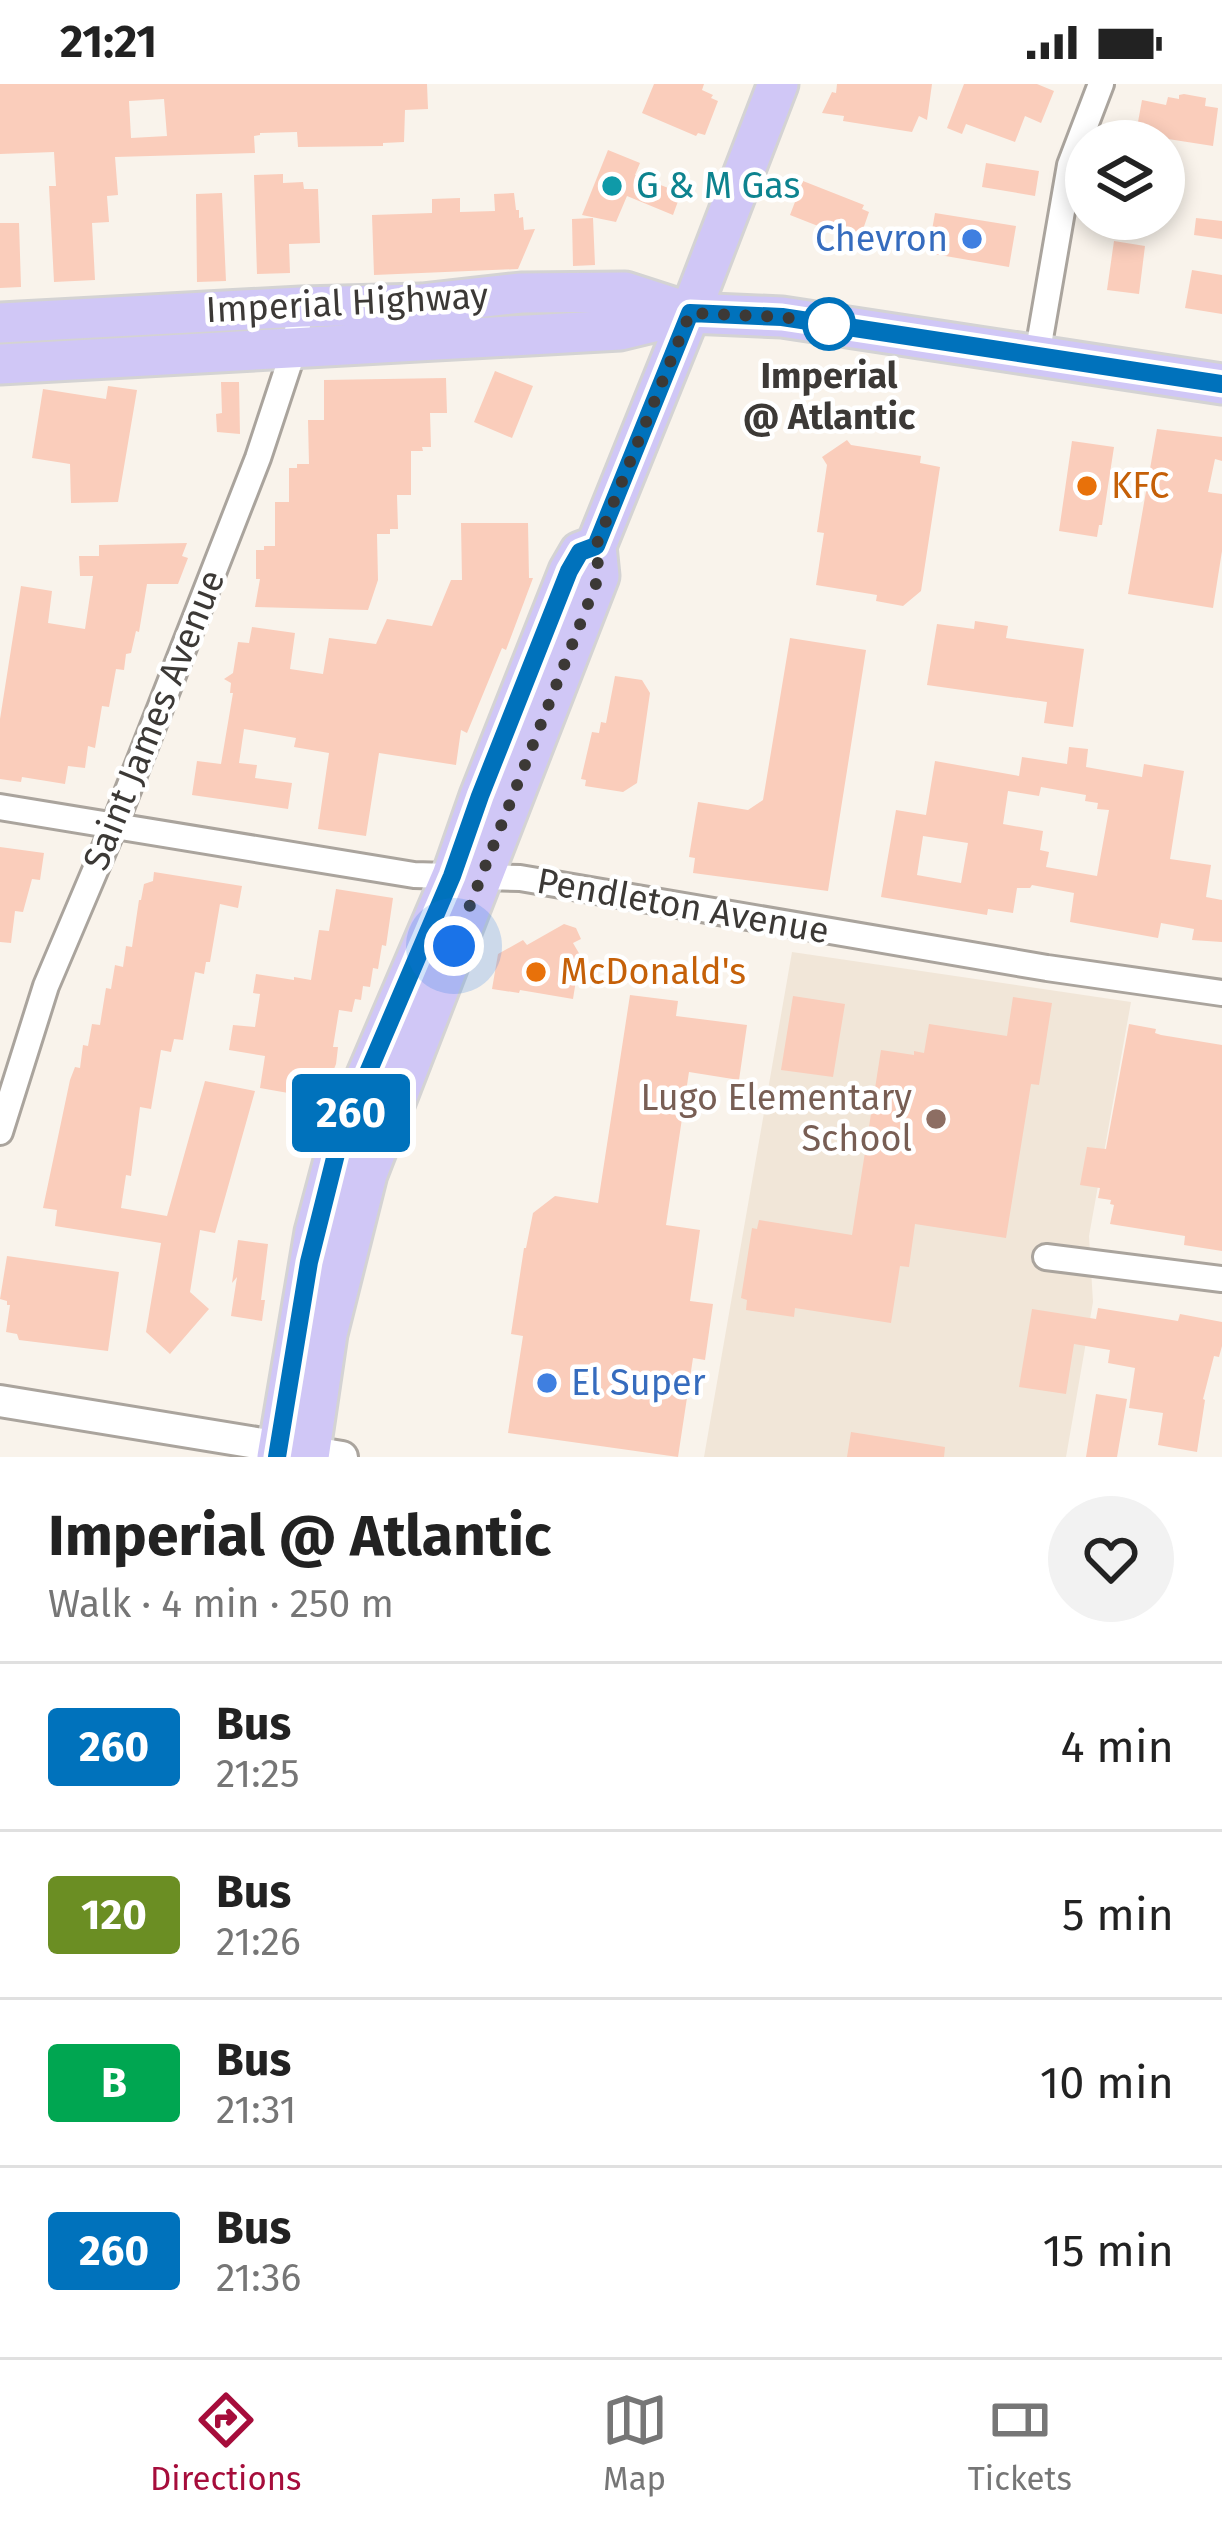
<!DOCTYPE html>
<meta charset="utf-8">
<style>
:root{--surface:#fff;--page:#f2f2f2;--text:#222;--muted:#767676;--line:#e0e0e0;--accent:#a60d3b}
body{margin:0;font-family:"Fira Sans",sans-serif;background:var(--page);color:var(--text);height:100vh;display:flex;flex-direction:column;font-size:45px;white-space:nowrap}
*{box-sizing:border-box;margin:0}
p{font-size:39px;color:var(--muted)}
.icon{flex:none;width:66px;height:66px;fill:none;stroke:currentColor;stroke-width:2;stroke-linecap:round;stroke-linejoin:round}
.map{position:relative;height:1373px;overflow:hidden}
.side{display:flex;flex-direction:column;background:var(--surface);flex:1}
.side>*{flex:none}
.badge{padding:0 24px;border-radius:9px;font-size:42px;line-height:78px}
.fabs{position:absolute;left:1065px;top:36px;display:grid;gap:24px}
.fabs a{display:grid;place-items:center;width:120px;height:120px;border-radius:50%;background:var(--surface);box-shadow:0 6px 18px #0003;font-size:60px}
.you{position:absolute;width:60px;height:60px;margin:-30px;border:9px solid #fff;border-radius:50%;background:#1a73e8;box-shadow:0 0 0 18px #1a73e833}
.map>.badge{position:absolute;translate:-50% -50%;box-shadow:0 0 0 6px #fff}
.round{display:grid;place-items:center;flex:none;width:126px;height:126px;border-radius:63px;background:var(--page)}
.overview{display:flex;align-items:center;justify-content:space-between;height:204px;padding:0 48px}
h1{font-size:57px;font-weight:700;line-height:90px}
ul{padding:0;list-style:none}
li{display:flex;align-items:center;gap:36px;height:168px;padding:0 48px;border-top:3px solid var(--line)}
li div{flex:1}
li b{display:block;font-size:45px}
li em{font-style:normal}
li .badge{min-width:132px;font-weight:700;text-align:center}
.status{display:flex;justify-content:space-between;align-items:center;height:84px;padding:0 60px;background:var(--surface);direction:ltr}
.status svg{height:33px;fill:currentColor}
.dock{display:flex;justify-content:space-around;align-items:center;height:168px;border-top:3px solid var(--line);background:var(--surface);font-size:33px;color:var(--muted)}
.dock a{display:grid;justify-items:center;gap:6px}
.dock .current{color:var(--accent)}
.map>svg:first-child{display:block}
.built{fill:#f1e6d8}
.building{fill:#facdbb;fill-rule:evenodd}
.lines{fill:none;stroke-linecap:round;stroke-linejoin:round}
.minor-casing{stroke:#aaa49d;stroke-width:30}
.tertiary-casing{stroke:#aaa49d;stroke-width:36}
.primary-casing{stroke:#d4d3d3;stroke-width:45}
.minor{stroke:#fff;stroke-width:24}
.tertiary{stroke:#fff;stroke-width:30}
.primary{stroke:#d0c7f6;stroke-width:39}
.line-casing{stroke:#fff;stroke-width:27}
.line{stroke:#0072bc;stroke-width:18}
.walk{stroke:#3c3936;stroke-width:12;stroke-dasharray:0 21.6}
.culture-dot{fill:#0f9aa8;stroke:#fff;stroke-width:4.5}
.shop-dot{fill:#3f7fe0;stroke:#fff;stroke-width:4.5}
.stop-dot{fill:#fff;stroke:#0072bc;stroke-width:6}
.food-dot{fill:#e8710a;stroke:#fff;stroke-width:4.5}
.education-dot{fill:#8d6e63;stroke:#fff;stroke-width:4.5}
.labels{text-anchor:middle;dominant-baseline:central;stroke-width:9;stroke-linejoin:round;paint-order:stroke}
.culture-label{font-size:36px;fill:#0d838f;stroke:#fff;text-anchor:start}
.shop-label{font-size:36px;fill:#366cbe;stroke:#fff;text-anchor:end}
.street-label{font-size:36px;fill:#3c3936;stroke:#fff}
.stop-label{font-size:36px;font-weight:bold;fill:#3c3936;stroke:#fff}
.food-label{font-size:36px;fill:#c56008;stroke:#fff;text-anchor:start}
.education-label{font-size:36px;fill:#785e54;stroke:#fff;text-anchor:end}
</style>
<div class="status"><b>21:21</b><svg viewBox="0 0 49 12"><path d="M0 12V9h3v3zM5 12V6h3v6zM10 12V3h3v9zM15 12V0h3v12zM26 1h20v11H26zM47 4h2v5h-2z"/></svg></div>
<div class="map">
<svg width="1222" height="1373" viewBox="0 0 1222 1373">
<rect width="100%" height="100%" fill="#f9f3eb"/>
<path class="built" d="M 792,868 L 1131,918 L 1089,1152 L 1093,1218 L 1066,1373 L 704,1373 Z"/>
<path class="building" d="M 0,0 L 427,0 L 428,25 L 405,26 L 404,58 L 383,59 L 383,62 L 298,63 L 297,48 L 260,49 L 260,51 L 254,52 L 255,69 L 115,73 L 118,111 L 107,112 L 109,138 L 92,139 L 95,196 L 54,198 L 49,102 L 56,102 L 54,68 L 0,70 ZM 164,15 L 167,52 L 131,54 L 129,17 Z
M 654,0 L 704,0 L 702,6 L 713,11 L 711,14 L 718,17 L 705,51 L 698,49 L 696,52 L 642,29 Z
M 837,0 L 932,0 L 927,36 L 919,32 L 912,48 L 843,37 L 844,32 L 822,29 L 832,8 L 836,9 Z
M 964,0 L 1037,0 L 1054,7 L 1041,39 L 1025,32 L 1015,58 L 966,40 L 962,50 L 947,44 Z
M 1184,10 L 1206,14 L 1205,22 L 1218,24 L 1213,62 L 1168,55 L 1129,57 L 1133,37 L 1138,38 L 1142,16 L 1166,21 L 1168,13 L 1179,15 L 1179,11 Z
M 608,66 L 640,79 L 635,91 L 681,109 L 673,131 L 627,112 L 616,138 L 582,131 Z
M 986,79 L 1039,87 L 1035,112 L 982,103 Z
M 283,90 L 283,99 L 303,98 L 304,105 L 318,105 L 320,159 L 289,160 L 290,189 L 257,190 L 254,91 Z
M 803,97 L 864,121 L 862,125 L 869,128 L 860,154 L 852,151 L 851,155 L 790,131 Z
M 222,109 L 226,197 L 197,198 L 196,110 Z
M 514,109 L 516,126 L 519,126 L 519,134 L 523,133 L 524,146 L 535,145 L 518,185 L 374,191 L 372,131 L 432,129 L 432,115 L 460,114 L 460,128 L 495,127 L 494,110 Z
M 935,129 L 1016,142 L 1009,183 L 928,169 Z
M 593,134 L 595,181 L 573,182 L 572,135 Z
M 1196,134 L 1222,137 L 1222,155 L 1194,151 Z
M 0,139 L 19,139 L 21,203 L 0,204 Z
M 1114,157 L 1145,162 L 1139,210 L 1107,206 Z
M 1192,186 L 1222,191 L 1222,230 L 1185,224 Z
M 495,287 L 533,302 L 512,354 L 474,338 Z
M 446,294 L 447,329 L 430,329 L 431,363 L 422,363 L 423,367 L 411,367 L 411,411 L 397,411 L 398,445 L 390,445 L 390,450 L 377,450 L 378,496 L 368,526 L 255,523 L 260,495 L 256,495 L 256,466 L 264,466 L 264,462 L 275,462 L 275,418 L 289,418 L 289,384 L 297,384 L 297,380 L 309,380 L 308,336 L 324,336 L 324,296 Z
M 221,298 L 239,298 L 240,350 L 217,348 L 216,330 L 222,329 Z
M 108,302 L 137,306 L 118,418 L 71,419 L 70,380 L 32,374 L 43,305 L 106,315 Z
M 1157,345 L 1222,353 L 1222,377 L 1215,375 L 1208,408 L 1222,410 L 1222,467 L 1213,524 L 1128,510 Z
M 847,356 L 851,361 L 921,372 L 920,379 L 940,383 L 921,507 L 903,522 L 876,517 L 877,511 L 816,501 L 824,449 L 817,448 L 827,381 L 822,373 Z
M 1072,357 L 1114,363 L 1102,441 L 1099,441 L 1097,453 L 1059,447 Z
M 461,439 L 528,439 L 529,494 L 533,494 L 506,566 L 502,564 L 467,649 L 461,646 L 456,681 L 379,669 L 366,752 L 318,745 L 329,669 L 294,663 L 296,654 L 244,645 L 239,679 L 257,681 L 255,694 L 292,699 L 288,725 L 192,711 L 197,677 L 221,680 L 233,609 L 230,609 L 231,599 L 224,595 L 233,589 L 238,558 L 249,559 L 252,543 L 295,549 L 290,585 L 323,590 L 329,554 L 376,560 L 387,535 L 432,542 L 451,496 L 462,496 Z
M 187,459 L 182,472 L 188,474 L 178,500 L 147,500 L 139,548 L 136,547 L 131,569 L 126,570 L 124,586 L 116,585 L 109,623 L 102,622 L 95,664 L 88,662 L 85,684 L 68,682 L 65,700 L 22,693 L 21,698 L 0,695 L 0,635 L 21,502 L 52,507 L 48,539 L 85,545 L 93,492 L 80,492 L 79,472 L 99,472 L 99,461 Z
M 975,537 L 1008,542 L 1006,554 L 1084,565 L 1073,643 L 1044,639 L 1047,618 L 927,601 L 937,540 L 974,545 Z
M 790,554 L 866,566 L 828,807 L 693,789 L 695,774 L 689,773 L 698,718 L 748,726 L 763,716 Z
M 615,592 L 642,596 L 650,609 L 637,699 L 623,708 L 585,702 L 586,696 L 581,695 L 592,648 L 599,649 L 601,638 L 606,639 Z
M 1069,663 L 1088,665 L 1086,683 L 1142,693 L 1144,680 L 1184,687 L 1170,775 L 1211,781 L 1206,813 L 1222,816 L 1222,858 L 1192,856 L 1194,845 L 1161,839 L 1158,854 L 1070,838 L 1074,809 L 1032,801 L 1030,804 L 1017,804 L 1013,829 L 988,825 L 987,831 L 881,813 L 896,726 L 926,731 L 935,677 L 1019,692 L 1022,673 L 1067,680 ZM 1041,703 L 1086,711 L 1085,717 L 1098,719 L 1097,725 L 1109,726 L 1097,792 L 1046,783 L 1049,768 L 1040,766 L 1043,747 L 1003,740 L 1008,707 L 1039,712 ZM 923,752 L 968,759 L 961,799 L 917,791 Z
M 0,763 L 44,769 L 40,796 L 32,795 L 23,828 L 15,827 L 11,859 L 0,858 Z
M 154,788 L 242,802 L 238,824 L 220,820 L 210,878 L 206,878 L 204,890 L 195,888 L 183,956 L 174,955 L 171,968 L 161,966 L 151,1025 L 140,1023 L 131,1092 L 126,1091 L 121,1124 L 167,1132 L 205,997 L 255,1007 L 215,1149 L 200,1146 L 190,1208 L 209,1225 L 170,1270 L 146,1248 L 161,1159 L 55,1142 L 57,1126 L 43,1124 L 70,996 L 75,983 L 80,984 L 83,961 L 88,962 L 92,940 L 100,941 L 106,904 L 111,905 L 115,881 L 123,883 L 126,862 L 132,863 L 139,816 L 141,816 L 144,800 L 153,797 Z
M 336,805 L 393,814 L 386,862 L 382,861 L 378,885 L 373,884 L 370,903 L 363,902 L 361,916 L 355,915 L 352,928 L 339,926 L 333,963 L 338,963 L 336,980 L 322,1015 L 260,1004 L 265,972 L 229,966 L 233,941 L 255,943 L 260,910 L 253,909 L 256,890 L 294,896 L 294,893 L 311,896 L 319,846 L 329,847 Z
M 564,840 L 576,844 L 581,855 L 573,859 L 580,871 L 573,915 L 520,906 L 519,909 L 492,905 L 498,870 L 523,856 L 527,861 Z
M 630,911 L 678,917 L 676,932 L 747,941 L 739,996 L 689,988 L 666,1141 L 700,1146 L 690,1217 L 713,1220 L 705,1276 L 693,1274 L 678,1373 L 508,1349 L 523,1252 L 511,1250 L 524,1164 L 526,1164 L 533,1129 L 555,1112 L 598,1119 Z
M 793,912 L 845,920 L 833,993 L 781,986 Z
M 1013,913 L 1052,919 L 1039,1001 L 1031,1000 L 1006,1154 L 915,1140 L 909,1183 L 900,1182 L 891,1239 L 795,1224 L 794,1233 L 746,1226 L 747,1216 L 741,1214 L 752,1144 L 757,1145 L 759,1136 L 852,1151 L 881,966 L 914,971 L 914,967 L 924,969 L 929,940 L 1007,952 Z
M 1129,940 L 1156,945 L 1155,949 L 1161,951 L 1222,961 L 1222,1167 L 1184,1161 L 1185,1152 L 1110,1140 L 1114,1121 L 1110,1120 L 1111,1116 L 1098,1114 L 1100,1104 L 1080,1101 L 1087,1063 L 1106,1065 Z
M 238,1156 L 268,1160 L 261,1216 L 265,1216 L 262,1237 L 231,1232 L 237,1193 L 232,1199 Z
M 7,1172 L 119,1188 L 108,1267 L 19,1256 L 17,1250 L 6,1248 L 10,1221 L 7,1221 L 7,1217 L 0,1215 Z
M 1098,1224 L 1178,1237 L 1180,1230 L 1222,1238 L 1222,1262 L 1219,1273 L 1214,1272 L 1203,1315 L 1205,1316 L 1197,1368 L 1158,1361 L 1163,1329 L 1129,1324 L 1135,1284 L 1108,1279 L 1110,1266 L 1074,1260 L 1066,1310 L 1019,1303 L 1032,1225 L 1096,1235 Z
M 1096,1310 L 1127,1315 L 1117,1373 L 1086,1373 Z
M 851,1348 L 945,1363 L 944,1373 L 847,1373 Z"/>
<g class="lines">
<defs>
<path id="minor" d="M 1037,272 L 1070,81 L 1101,0
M 0,723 L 414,791 L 520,794 L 1047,884 L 1222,909
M 0,1048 L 46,902 L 114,742 L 258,374 L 294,265 L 301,223
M 1046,1173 L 1222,1195"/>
<path id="tertiary" d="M 0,1317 L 342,1373"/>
<path id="primary" d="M 0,239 L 301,223 L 422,220 L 521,209 L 625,208 L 690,229 L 782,233 L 1222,300
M 0,280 L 620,246 L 690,229
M 277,1373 L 315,1148 L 340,1054 L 452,792 L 480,712 L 569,487 L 580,468 L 596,462
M 309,1373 L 327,1250 L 367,1090 L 599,492 L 596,462 L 690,229 L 778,0"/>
</defs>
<use href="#minor" class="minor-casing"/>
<use href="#tertiary" class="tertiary-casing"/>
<use href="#primary" class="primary-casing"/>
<use href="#minor" class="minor"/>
<use href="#tertiary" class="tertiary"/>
<use href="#primary" class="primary"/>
</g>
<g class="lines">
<defs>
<path id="line" d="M 277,1373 L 309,1178 L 340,1054 L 452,792 L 480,712 L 569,487 L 580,468 L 596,462 L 690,229 L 782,233 L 1222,300"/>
</defs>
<use href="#line" class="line-casing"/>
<use href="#line" class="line"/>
<path class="walk" d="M 454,862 L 599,492 L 596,462 L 690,229 L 782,233 L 829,240"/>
</g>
<circle class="culture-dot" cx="612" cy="102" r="12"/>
<g class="shop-dot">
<circle cx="972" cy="155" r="12"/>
<circle cx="547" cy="1299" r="12"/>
</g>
<circle class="stop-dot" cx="829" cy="240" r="24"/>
<g class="food-dot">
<circle cx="1087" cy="402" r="12"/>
<circle cx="536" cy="888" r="12"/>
</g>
<circle class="education-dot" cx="936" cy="1035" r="12"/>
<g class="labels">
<g class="culture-label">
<text x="636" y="102">G &amp; M Gas</text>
</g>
<g class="shop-label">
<text x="948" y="155">Chevron</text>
<text x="571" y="1299" text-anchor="start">El Super</text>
</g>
<g class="street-label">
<text transform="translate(347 219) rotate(-3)">Imperial Highway</text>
<text transform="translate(154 636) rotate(-68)">Saint James Avenue</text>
<text transform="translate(683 822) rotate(10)">Pendleton Avenue</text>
</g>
<g class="stop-label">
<text x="829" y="292">Imperial<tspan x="829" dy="41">@ Atlantic</tspan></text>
</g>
<g class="food-label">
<text x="1111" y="402">KFC</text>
<text x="560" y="888">McDonald's</text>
</g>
<g class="education-label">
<text x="912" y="1014">Lugo Elementary<tspan x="912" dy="41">School</tspan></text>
</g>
</g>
</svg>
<div class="fabs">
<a><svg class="icon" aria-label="layers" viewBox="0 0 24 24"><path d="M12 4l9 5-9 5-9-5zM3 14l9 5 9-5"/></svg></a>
</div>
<div class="you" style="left:454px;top:862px"></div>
<b class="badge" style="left:351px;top:1029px;background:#0072bc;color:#fff">260</b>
</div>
<section class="side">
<div class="overview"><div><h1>Imperial @ Atlantic</h1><p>Walk · 4 min · 250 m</p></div><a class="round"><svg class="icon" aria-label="heart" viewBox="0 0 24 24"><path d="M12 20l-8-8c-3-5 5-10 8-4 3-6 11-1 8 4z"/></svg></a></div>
<ul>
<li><span class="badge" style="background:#0072bc;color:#fff">260</span><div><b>Bus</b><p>21:25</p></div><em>4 min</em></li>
<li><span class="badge" style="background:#6b8e23;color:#fff">120</span><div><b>Bus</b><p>21:26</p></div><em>5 min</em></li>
<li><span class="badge" style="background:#00a651;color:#fff">B</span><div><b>Bus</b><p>21:31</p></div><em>10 min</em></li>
<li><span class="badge" style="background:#0072bc;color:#fff">260</span><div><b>Bus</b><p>21:36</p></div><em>15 min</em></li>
</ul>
</section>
<nav class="dock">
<a class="current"><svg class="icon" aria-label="directions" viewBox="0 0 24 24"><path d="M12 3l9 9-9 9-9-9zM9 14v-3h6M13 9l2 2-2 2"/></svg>Directions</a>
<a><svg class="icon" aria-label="map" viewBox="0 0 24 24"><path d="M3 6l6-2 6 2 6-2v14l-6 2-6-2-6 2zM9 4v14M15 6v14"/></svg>Map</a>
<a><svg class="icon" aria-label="tickets" viewBox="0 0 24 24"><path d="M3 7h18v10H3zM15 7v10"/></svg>Tickets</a>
</nav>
